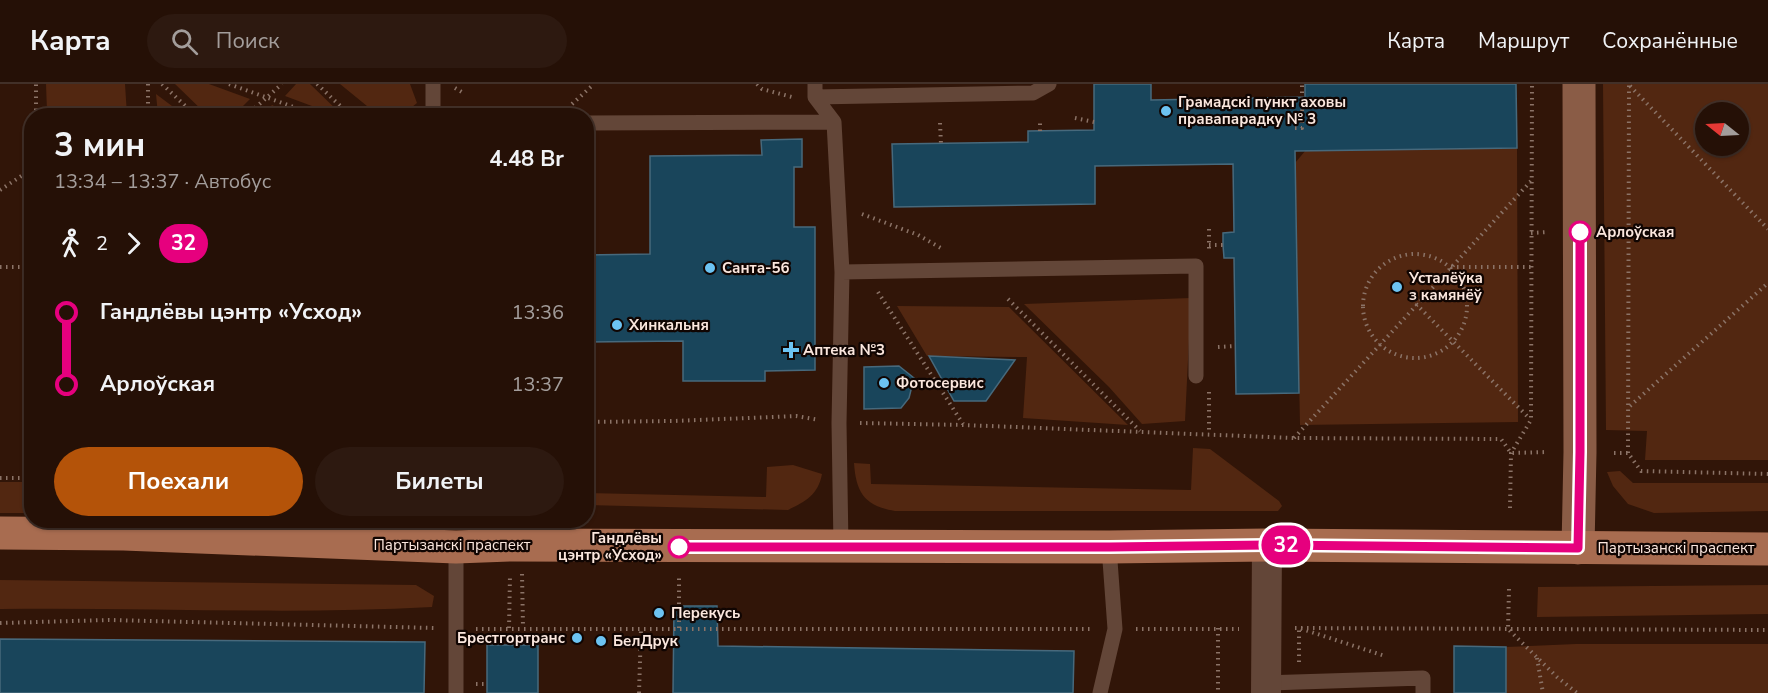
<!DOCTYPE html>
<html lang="ru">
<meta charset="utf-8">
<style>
:root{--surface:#251006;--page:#2d1910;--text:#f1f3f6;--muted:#a39d9b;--line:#423028;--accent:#b45309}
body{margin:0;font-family:"Nunito Sans",sans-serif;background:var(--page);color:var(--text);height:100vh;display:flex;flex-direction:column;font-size:22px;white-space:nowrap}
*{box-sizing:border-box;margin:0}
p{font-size:20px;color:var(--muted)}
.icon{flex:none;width:33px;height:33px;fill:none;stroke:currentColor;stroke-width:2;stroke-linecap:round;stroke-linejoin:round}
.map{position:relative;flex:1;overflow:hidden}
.panel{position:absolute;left:24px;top:24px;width:570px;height:420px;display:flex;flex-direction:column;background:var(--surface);border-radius:24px;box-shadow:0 2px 4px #0004,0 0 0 2px var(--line)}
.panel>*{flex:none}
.badge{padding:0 12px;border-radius:20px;font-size:21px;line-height:39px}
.needle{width:39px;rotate:288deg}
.fabs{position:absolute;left:1695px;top:18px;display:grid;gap:12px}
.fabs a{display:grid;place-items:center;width:54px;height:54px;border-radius:50%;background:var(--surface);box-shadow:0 2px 4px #0004,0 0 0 2px var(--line);font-size:30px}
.map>.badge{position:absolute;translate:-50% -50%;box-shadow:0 0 0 3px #fff}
.legs{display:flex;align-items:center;gap:9px;height:66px;padding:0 30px;font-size:20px}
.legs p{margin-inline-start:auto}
.overview{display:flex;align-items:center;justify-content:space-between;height:102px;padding:0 30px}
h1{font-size:33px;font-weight:700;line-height:45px}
.cta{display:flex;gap:12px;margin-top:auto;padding:12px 30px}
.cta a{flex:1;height:69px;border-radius:36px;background:var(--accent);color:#fff;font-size:24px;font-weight:700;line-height:69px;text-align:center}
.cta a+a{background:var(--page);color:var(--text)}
ul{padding:0 30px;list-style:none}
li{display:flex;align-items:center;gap:21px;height:72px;font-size:22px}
li i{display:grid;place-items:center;width:9px;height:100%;margin:0 8px;background:currentColor}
li i::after{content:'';width:15px;height:15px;margin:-8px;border:4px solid;border-radius:50%;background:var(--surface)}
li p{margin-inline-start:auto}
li:first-child i{background:linear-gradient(#0000 50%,currentColor 0)}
li:last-child i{background:linear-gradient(currentColor 50%,#0000 0)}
header{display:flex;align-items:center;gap:36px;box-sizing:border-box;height:84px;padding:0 30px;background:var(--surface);border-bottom:2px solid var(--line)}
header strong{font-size:28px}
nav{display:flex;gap:33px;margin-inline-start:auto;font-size:21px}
.search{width:420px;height:54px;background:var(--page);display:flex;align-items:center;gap:15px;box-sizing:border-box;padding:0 21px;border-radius:33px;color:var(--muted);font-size:22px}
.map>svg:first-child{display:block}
.green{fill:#522711;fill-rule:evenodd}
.building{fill:#19455b;stroke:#47697c;stroke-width:1.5}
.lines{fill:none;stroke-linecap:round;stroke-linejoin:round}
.path{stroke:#8b7367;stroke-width:4;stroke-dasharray:1.5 4.5;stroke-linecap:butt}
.lane{stroke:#634638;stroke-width:15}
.street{stroke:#634638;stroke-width:30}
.secondary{stroke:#8a5c46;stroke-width:33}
.primary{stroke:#a86c50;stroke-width:33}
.line-1-casing{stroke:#fff;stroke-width:14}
.line-1{stroke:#e6007e;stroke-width:9}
.poi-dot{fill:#6cc3f2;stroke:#100502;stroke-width:2}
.stop-1-dot{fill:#fff;stroke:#e6007e;stroke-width:3}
.labels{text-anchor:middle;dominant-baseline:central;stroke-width:4.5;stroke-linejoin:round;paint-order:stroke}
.poi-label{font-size:15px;font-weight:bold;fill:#fbe7de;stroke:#100502;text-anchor:start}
.stop-label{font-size:15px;font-weight:bold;fill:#fbe7de;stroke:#100502;text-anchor:start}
.street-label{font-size:15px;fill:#fbe7de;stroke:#100502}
</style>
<header>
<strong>Карта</strong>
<div class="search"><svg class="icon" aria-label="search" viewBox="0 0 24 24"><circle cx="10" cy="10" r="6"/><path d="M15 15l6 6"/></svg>Поиск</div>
<nav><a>Карта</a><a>Маршрут</a><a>Сохранённые</a></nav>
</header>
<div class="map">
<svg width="1768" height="609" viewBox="0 0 1768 609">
<rect width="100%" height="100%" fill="#311508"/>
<path class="green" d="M 46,0 L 125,0 L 127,31 L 60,31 L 47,27 Z
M 175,0 L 209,0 L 250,15 L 234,31 L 207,31 Z
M 296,0 L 310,0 L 342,31 L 336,31 L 285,12 Z
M 340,0 L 410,0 L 417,19 L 402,31 L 378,31 Z
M 1603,0 L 1768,0 L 1768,376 L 1645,376 L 1647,347 L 1606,346 ZM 1706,28 L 1738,28 L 1738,62 L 1706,62 Z
M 156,10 L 184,31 L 158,31 Z
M 272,21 L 292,31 L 263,31 Z
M 1517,64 L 1518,338 L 1300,341 L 1295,79 L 1306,66 Z
M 1191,214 L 1185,337 L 1142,340 L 1109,303 L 1024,220 Z
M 897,222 L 1009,223 L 1128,341 L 1023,334 L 1027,273 L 927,272 Z
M 1193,364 L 1210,365 L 1279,417 L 1282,422 L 1278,427 L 895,427 C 865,422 856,409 854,379 L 870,380 L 871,400 L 1191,406 Z
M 793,381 L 822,390 C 818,411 806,417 788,426 L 587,421 L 587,409 L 766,413 L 767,383 Z
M 1620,387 L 1633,399 L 1768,399 L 1768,427 L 1654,429 L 1628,420 L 1613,402 L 1607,388 Z
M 0,398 L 31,398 L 31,429 L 0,429 Z
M 0,496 L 416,501 L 434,512 L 432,523 C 288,531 144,523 0,525 Z
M 1768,501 L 1768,530 L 1537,533 L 1538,503 Z
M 1576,560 L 1768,560 L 1768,609 L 1506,609 L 1506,563 Z"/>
<path class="building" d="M 1094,0 L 1151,0 L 1151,16 L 1305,13 L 1305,0 L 1516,0 L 1517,64 L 1295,67 L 1299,309 L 1236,310 L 1234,174 L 1224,174 L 1223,161 L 1223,149 L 1234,148 L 1233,80 L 1095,82 L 1095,120 L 894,123 L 892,60 L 1028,58 L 1028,47 L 1094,46 Z
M 802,55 L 802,83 L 794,83 L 794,143 L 815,143 L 815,286 L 765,287 L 765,297 L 683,297 L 683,257 L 586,258 L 586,171 L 650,170 L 650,72 L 762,71 L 761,56 Z
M 929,272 L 1015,276 L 986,317 L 954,317 Z
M 899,282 L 914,294 L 909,314 L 901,324 L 864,325 L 864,283 Z
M 674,522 L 717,522 L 718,562 L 1074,567 L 1073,609 L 673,609 Z
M 0,555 L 425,558 L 424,609 L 0,609 Z
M 487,561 L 538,561 L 538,609 L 487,609 Z
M 1454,562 L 1506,563 L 1506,609 L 1454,609 Z"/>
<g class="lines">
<path class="path" d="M 148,0 L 148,32
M 162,0 L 196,32
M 229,0 L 319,32
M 317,0 L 351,32
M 757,0 L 762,5 L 792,13
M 1630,2 L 1768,145
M 455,4 L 465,10
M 572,20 L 594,0
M 36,32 L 36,0
M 246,32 L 282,0
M 560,32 L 567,25
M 1075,34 L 1094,38
M 940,39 L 941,60
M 1295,44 L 1302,44 L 1302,0
M 1040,47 L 1040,36
M 0,106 L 32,85
M 862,130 L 918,151 L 941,164
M 1209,145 L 1209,166
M 1531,149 L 1549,148
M 1209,161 L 1223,161
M1363 222a52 52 0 1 1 104 0a52 52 0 1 1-104 0Z
M 0,183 L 32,183
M 1451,183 L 1531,183
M 878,208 L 963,340
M 1008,215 L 1140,347
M 1416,220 L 1530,335
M 1218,263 L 1235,262
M 1209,308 L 1209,350
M 1630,322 L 1768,199
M 586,338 L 673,337 L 796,332 L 819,336
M 860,339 L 964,341 L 1294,354 L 1501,355 L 1511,369 L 1548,368
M 1294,354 L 1531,97
M 1614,369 L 1628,369 L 1641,387 L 1768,390
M 1628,369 L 1629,0
M 0,394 L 32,394
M 1510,424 L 1511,369 L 1531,336 L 1532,0
M 522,490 L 523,543
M 1509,505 L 1508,545 L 1557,593 L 1577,609
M 0,539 L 109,536 L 435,544
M 509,544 L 510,491
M 679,544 L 679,491
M 1218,544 L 1218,609
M 1295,544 L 1768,546
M 476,545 L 1092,545
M 1136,545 L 1239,545
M 1537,574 L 1543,609
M 1299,578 L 1299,544 L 1385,572
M 476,600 L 487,600
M 639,609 L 641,545"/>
<path class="lane" d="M 433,0 L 433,32
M 815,0 L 815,13 L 834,38 L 842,188 L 839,339 L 841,462
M 815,13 L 1033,9 L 1049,0
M 586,39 L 834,38
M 842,188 L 1196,182 L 1196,292
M 1266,599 L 1423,594 L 1423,609
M 456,609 L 456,463
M 1100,609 L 1115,545 L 1109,463"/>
<path class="street" d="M 1266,609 L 1267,461"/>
<path class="secondary" d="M 1578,464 L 1580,368 L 1579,0"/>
<path class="primary" d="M 0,449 L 124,450 L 456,463 L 510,461 L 1109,463 L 1267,461 L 1768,465"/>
</g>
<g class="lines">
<defs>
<path id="line-1" d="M 679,463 L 1110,463 L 1267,461 L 1578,464 L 1580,368 L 1580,148"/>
</defs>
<use href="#line-1" class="line-1-casing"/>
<use href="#line-1" class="line-1"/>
</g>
<g class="poi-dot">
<circle cx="1166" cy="27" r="6"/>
<circle cx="710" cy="184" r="6"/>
<circle cx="1397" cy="203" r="6"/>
<circle cx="617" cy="241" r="6"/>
<path d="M788 257h6v6h6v6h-6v6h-6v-6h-6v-6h6z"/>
<circle cx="884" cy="299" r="6"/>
<circle cx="659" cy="529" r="6"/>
<circle cx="577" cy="554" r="6"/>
<circle cx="601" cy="557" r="6"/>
</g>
<g class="stop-1-dot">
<circle cx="1580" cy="148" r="10"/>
<circle cx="679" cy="463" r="10"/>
</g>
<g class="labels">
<g class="poi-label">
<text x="1178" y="18">Грамадскі пункт аховы<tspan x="1178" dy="17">правапарадку № 3</tspan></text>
<text x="722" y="184">Санта-56</text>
<text x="1409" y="194">Усталёўка<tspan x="1409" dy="17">з камянёў</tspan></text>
<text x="629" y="241">Хинкальня</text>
<text x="803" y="266">Аптека №3</text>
<text x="896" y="299">Фотосервис</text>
<text x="671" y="529">Перекусь</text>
<text x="565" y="554" text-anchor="end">Брестгортранс</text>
<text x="613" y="557">БелДрук</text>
</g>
<g class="stop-label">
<text x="1596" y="148">Арлоўская</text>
<text x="662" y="454" text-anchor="end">Гандлёвы<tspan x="662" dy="17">цэнтр «Усход»</tspan></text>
</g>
<g class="street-label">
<text x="452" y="461">Партызанскі праспект</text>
<text x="1676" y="464">Партызанскі праспект</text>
</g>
</g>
</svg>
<div class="fabs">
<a><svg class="needle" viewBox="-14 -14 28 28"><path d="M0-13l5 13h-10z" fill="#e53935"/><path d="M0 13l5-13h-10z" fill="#a39d9b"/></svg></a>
</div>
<b class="badge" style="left:1286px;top:461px;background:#e6007e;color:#fff">32</b>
<section class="panel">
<div class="overview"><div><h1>3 мин</h1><p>13:34 – 13:37 · Автобус</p></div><b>4.48 Br</b></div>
<div class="legs"><svg class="icon" aria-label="walk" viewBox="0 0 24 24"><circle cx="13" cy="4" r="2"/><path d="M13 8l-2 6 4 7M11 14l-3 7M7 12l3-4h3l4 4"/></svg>2<svg class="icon" aria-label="forward" viewBox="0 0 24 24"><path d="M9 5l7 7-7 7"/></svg><b class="badge" style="background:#e6007e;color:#fff">32</b></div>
<ul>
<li><i style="color:#e6007e"></i><b>Гандлёвы цэнтр «Усход»</b><p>13:36</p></li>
<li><i style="color:#e6007e"></i><b>Арлоўская</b><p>13:37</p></li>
</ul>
<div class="cta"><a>Поехали</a><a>Билеты</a></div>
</section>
</div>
